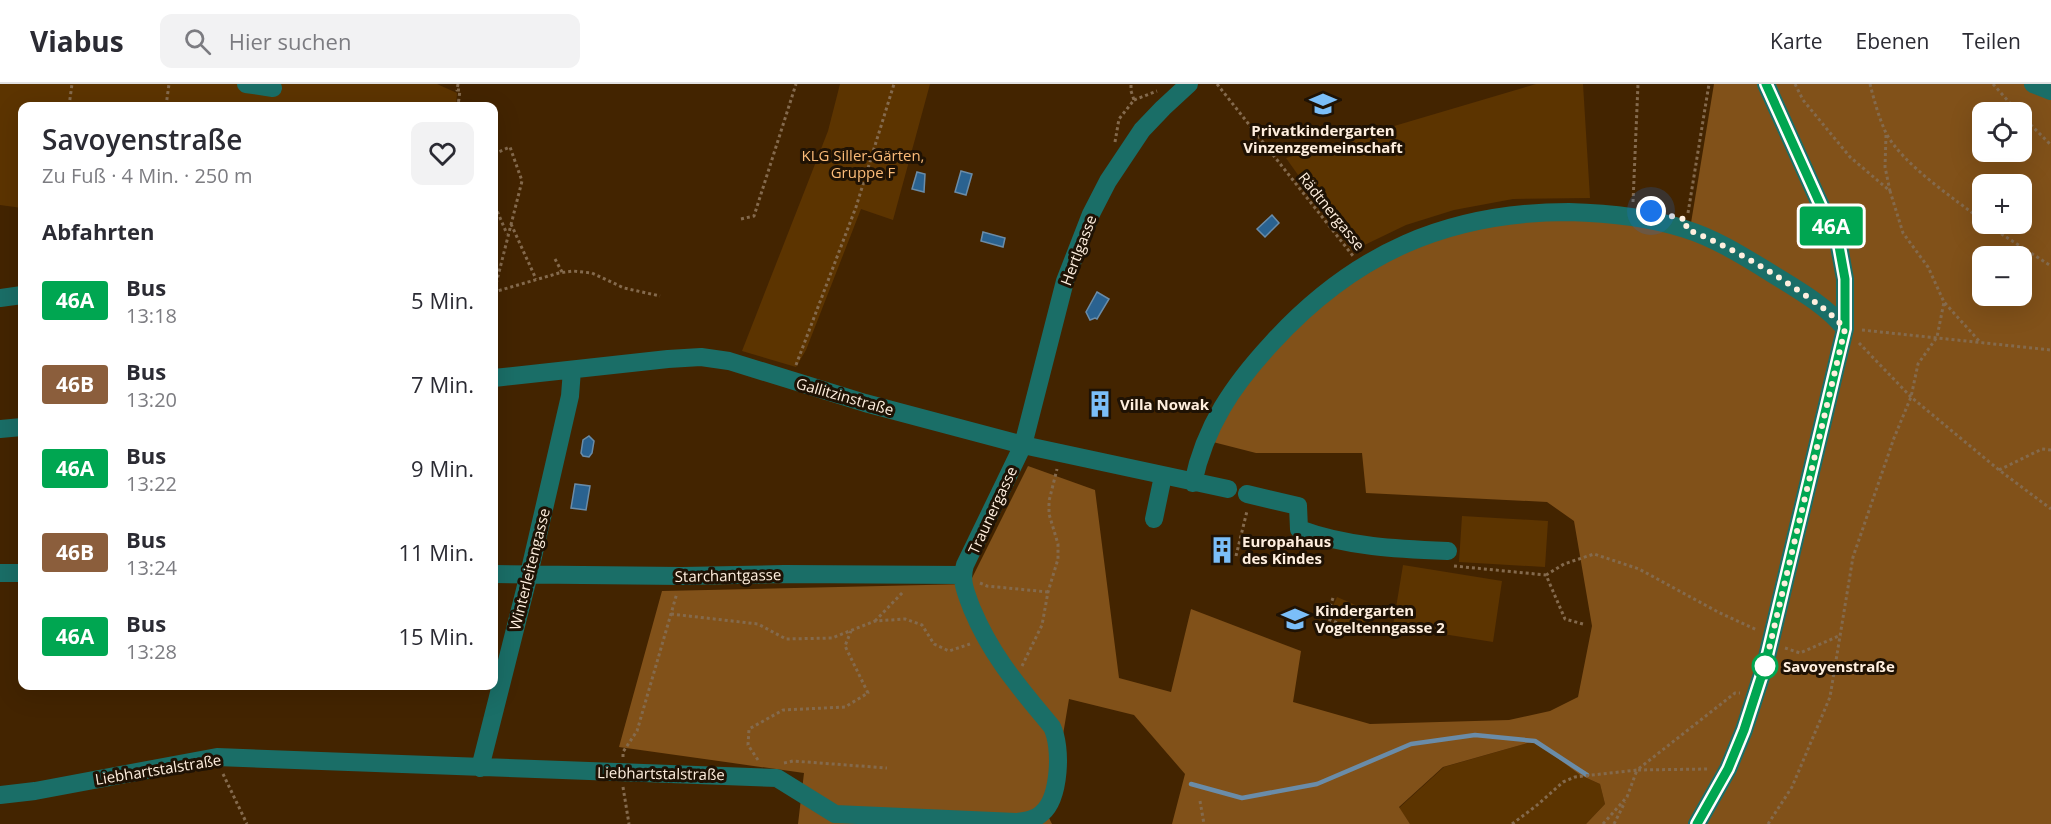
<!DOCTYPE html>
<html lang="de">
<meta charset="utf-8">
<style>
:root{--surface:#fff;--page:#f2f2f3;--text:#2b2b33;--muted:#7c7c81;--line:#e1e1e2}
body{margin:0;font-family:"Open Sans",sans-serif;background:var(--page);color:var(--text);height:100vh;display:flex;flex-direction:column;font-size:22px;white-space:nowrap}
*{box-sizing:border-box;margin:0}
p{font-size:20px;color:var(--muted)}
.icon{flex:none;width:33px;height:33px;fill:none;stroke:currentColor;stroke-width:2;stroke-linecap:round;stroke-linejoin:round}
.map{position:relative;flex:1;overflow:hidden}
.side{position:absolute;left:18px;top:18px;width:480px;height:588px;display:flex;flex-direction:column;background:var(--surface);border-radius:12px;box-shadow:0 6px 24px #0002}
.side>*{flex:none}
.badge{padding:0 12px;border-radius:4px;font-size:21px;line-height:39px}
.tools{position:absolute;left:1972px;top:18px;display:grid;gap:12px}
.tools a{display:grid;place-items:center;width:60px;height:60px;border-radius:12px;background:var(--surface);box-shadow:0 6px 24px #0002;font-size:30px}
.you{position:absolute;width:30px;height:30px;margin:-15px;border:4px solid #fff;border-radius:50%;background:#1a73e8;box-shadow:0 0 0 9px #1a73e833}
.map>.badge{position:absolute;translate:-50% -50%;box-shadow:0 0 0 3px #fff}
h2{padding:0 24px;font-size:22px;line-height:54px}
.round{display:grid;place-items:center;flex:none;width:63px;height:63px;border-radius:12px;background:var(--page)}
.head{display:flex;align-items:center;justify-content:space-between;height:102px;padding:0 24px}
h1{font-size:28px;font-weight:600;line-height:45px}
ul{padding:0;list-style:none}
li{display:flex;align-items:center;gap:18px;height:84px;padding:0 24px}
li div{flex:1}
li b{display:block;font-size:22px}
li em{font-style:normal}
li .badge{min-width:66px;font-weight:700;text-align:center}
header{display:flex;align-items:center;gap:36px;box-sizing:border-box;height:84px;padding:0 30px;background:var(--surface);border-bottom:2px solid var(--line)}
header strong{font-size:28px}
nav{display:flex;gap:33px;margin-inline-start:auto;font-size:21px}
.search{width:420px;height:54px;background:var(--page);display:flex;align-items:center;gap:15px;box-sizing:border-box;padding:0 21px;border-radius:12px;color:var(--muted);font-size:22px}
.map>svg:first-child{display:block}
.green{fill:#5c3400}
.forest{fill:#815119;fill-rule:evenodd}
.water{fill:#2a6290;stroke:#6a8ca8;stroke-width:1.5}
.lines{fill:none;stroke-linecap:round;stroke-linejoin:round}
.stream{stroke:#6a8ca8;stroke-width:4.5}
.path{stroke:#846a4d;stroke-width:3;stroke-dasharray:3 3;stroke-linecap:butt}
.minor{stroke:#1a6e67;stroke-width:18}
.line-casing{stroke:#fff;stroke-width:14}
.line{stroke:#00a651;stroke-width:9}
.walk{stroke:#ffefdf;stroke-width:6;stroke-dasharray:0 10.8}
.stop-dot{fill:#fff;stroke:#00a651;stroke-width:3}
.labels{text-anchor:middle;dominant-baseline:central;stroke-width:6;stroke-linejoin:round;paint-order:stroke}
.poi-label{font-size:15px;font-weight:bold;fill:#ffefdf;stroke:#1f1204;text-anchor:start}
.park-label{font-size:15px;fill:#fcbc79;stroke:#1f1204}
.street-label{font-size:15px;fill:#ffefdf;stroke:#1f1204}
.stop-label{font-size:15px;font-weight:bold;fill:#ffefdf;stroke:#1f1204;text-anchor:start}
</style>
<header>
<strong>Viabus</strong>
<div class="search"><svg class="icon" aria-label="search" viewBox="0 0 24 24"><circle cx="10" cy="10" r="6"/><path d="M15 15l6 6"/></svg>Hier suchen</div>
<nav><a>Karte</a><a>Ebenen</a><a>Teilen</a></nav>
</header>
<div class="map">
<svg width="2051" height="740" viewBox="0 0 2051 740">
<rect width="100%" height="100%" fill="#432400"/>
<path class="green" d="M 0,0 L 437,0 L 457,9 L 456,22 L 22,22 L 22,124 L 0,121 Z
M 840,0 L 930,0 L 893,136 L 861,125 L 806,266 L 796,283 L 742,267 L 828,47 Z
M 1536,0 L 1583,0 L 1590,114 L 1513,115 L 1454,126 L 1406,141 L 1352,167 L 1286,74 Z
M 1462,432 L 1548,437 L 1545,483 L 1459,478 Z
M 1403,481 L 1502,497 L 1493,558 L 1393,542 Z
M 1337,513 L 1374,529 L 1366,549 L 1328,533 Z
M 1535,657 L 1580,691 L 1600,700 L 1605,720 L 1586,740 L 1410,740 L 1399,724 L 1444,683 Z"/>
<path class="forest" d="M 1714,0 L 2051,0 L 2051,740 L 1586,740 L 1605,720 L 1600,700 L 1580,691 L 1535,657 L 1443,683 L 1399,723 L 1410,740 L 1172,740 L 1185,690 L 1134,631 L 1069,615 L 1049,734 L 1052,740 L 798,740 L 804,689 L 619,663 L 662,507 L 969,500 L 1028,382 L 1095,406 L 1119,594 L 1171,608 L 1191,525 L 1301,567 L 1293,618 L 1370,640 L 1509,636 L 1550,627 L 1578,613 L 1592,542 L 1574,437 L 1547,418 L 1366,409 L 1362,369 L 1256,369 L 1209,357 L 1254,289 L 1322,217 L 1416,160 L 1502,137 L 1589,134 L 1689,151 ZM 1983,28 L 2022,28 L 2022,68 L 1983,68 ZM 1983,100 L 2022,100 L 2022,140 L 1983,140 ZM 1983,172 L 2022,172 L 2022,212 L 1983,212 Z"/>
<path class="water" d="M 961,87 L 972,90 L 966,111 L 955,108 Z
M 917,88 L 925,90 L 924,108 L 912,105 Z
M 1272,131 L 1279,139 L 1265,153 L 1257,145 Z
M 983,148 L 1005,154 L 1003,163 L 981,157 Z
M 1097,208 L 1109,215 L 1097,235 L 1095,234 L 1090,236 L 1086,228 Z
M 589,352 L 594,357 L 592,369 L 589,373 L 583,372 L 581,369 L 583,356 Z
M 575,400 L 590,402 L 586,426 L 571,424 Z"/>
<g class="lines">
<path class="stream" d="M 1191,700 L 1242,714 L 1317,700 L 1411,660 L 1475,651 L 1535,657 L 1587,691"/>
<path class="path" d="M 458,0 L 457,6 L 460,6 L 458,22
M 1217,0 L 1353,172
M 1795,0 L 1803,16 L 1850,73 L 1890,107 L 1903,149 L 1928,183 L 1944,218 L 1980,258
M 1870,0 C 1874,16 1879,34 1886,49 C 1903,81 1955,115 1983,137
M 1993,0 L 2018,28
M 1134,16 L 1157,7
M 69,22 L 72,0
M 166,22 L 169,0
M 2022,32 L 2051,61
M 1886,51 L 1885,83 L 1890,107
M 1115,58 L 1119,35 L 1134,16 L 1131,7 L 1131,0
M 494,70 L 510,63 L 522,97 L 494,208
M 1633,118 L 1638,0
M 495,122 L 507,150
M 1688,129 L 1709,0
M 741,135 L 754,132 L 796,0
M 511,140 L 536,195
M 1986,140 L 2051,182
M 555,175 L 562,188
M 494,209 L 494,208 L 559,189 L 573,187 L 592,189 L 624,204 L 660,212
M 1862,246 L 2051,266
M 1859,259 L 1911,313 L 1999,386 L 2051,425
M 796,281 L 856,123 L 894,0
M 1999,386 L 2042,365 L 2051,366
M 1236,472 L 1247,427
M 1454,482 L 1546,491 L 1565,535 L 1583,540
M 1546,491 L 1564,480 L 1594,470 L 1639,485 L 1718,528 L 1757,546
M 980,499 L 987,502 L 1048,508
M 1333,514 L 1326,534 L 1347,543 L 1345,546
M 671,530 L 758,540 L 786,555 L 832,554 L 875,537 L 905,535 L 922,541 L 934,560 L 949,567 L 970,560
M 875,537 L 903,508
M 1785,564 L 1800,569 L 1841,551
M 1022,582 L 1042,541 L 1048,508 L 1058,475 L 1058,460 L 1049,430 L 1049,417 L 1057,385
M 623,673 L 623,668 L 637,647 L 677,509
M 758,676 L 748,661 L 749,645 L 783,626 L 845,623 L 868,609 L 845,562 L 851,547
M 784,679 L 793,677 L 887,684
M 223,690 L 247,740
M 623,703 L 629,740
M 1200,717 L 1204,740
M 1512,740 L 1536,722 L 1563,698 L 1575,693 L 1637,686 L 1735,609 L 1740,609
M 1603,740 L 1627,713 L 1637,686 L 1708,685
M 1614,740 L 1625,718
M 1768,740 L 1792,703 L 1830,613 L 1853,473 L 1894,354 L 1911,313 L 1918,280 L 1937,253 L 1944,218"/>
<path class="minor" d="M 246,0 L 273,4
M 2033,0 L 2051,7
M 0,214 L 22,211
M 494,294 L 668,275 L 701,273 L 729,277 L 865,319 L 1023,361 L 1228,405
M 0,345 L 22,343
M 1193,399 C 1205,342 1233,301 1272,259 C 1354,169 1448,128 1569,128 C 1608,129 1648,133 1685,145 C 1714,154 1740,170 1766,186 C 1793,203 1825,220 1845,245
M 1247,410 L 1298,422 L 1299,445 C 1347,463 1398,465 1448,467
M 1154,435 L 1163,392
M 0,489 L 22,489
M 494,490 L 682,492 L 784,490 L 962,491
M 480,684 L 529,490 L 570,312 L 572,286
M 0,711 L 35,707 L 217,673 L 777,694 L 835,730 L 1016,738 C 1025,737 1035,736 1042,729 C 1060,714 1062,663 1052,643 C 1020,604 992,573 972,525 C 966,509 960,497 965,481 L 1023,361 L 1065,197 L 1091,130 L 1108,97 L 1142,46 L 1163,24 L 1189,0
M 1697,740 L 1728,685 L 1744,646 L 1765,581 L 1845,245 L 1845,195 L 1839,162 L 1766,0"/>
</g>
<g class="lines">
<defs>
<path id="line" d="M 1697,740 L 1728,685 L 1744,646 L 1765,581 L 1845,245 L 1845,195 L 1839,162 L 1766,0"/>
</defs>
<use href="#line" class="line-casing"/>
<use href="#line" class="line"/>
<path class="walk" d="M 1651,127 L 1687,136 L 1686,145 C 1726,161 1763,182 1799,207 C 1816,219 1832,229 1845,245 L 1765,582"/>
</g>
<defs>
<symbol id="school-bare" viewBox="-9 -9 18 18"><path d="M0-5L7-2L0 1L-7-2ZM-4 1L0 2.5L4 1V4Q0 6-4 4Z" fill="#7bbef8" stroke="#1f1204" stroke-width="2.5" paint-order="stroke"/></symbol>
<symbol id="building-bare" viewBox="-9 -9 18 18"><path d="M-4-6H4V6H1V3H-1V6H-4ZM-2.5-4.3h1.7v1.8h-1.7ZM.8-4.3h1.7v1.8H.8ZM-2.5-1h1.7V.8h-1.7ZM.8-1h1.7V.8H.8Z" fill="#7bbef8" stroke="#1f1204" stroke-width="2.5" paint-order="stroke"/></symbol>
</defs>
<g fill-rule="evenodd">
<use href="#school-bare" x="1304" y="1" width="38" height="38"/>
<use href="#building-bare" x="1081" y="301" width="38" height="38"/>
<use href="#building-bare" x="1203" y="447" width="38" height="38"/>
<use href="#school-bare" x="1276" y="516" width="38" height="38"/>
</g>
<circle class="stop-dot" cx="1765" cy="582" r="12"/>
<g class="labels">
<g class="poi-label">
<text x="1323" y="46" text-anchor="middle">Privatkindergarten<tspan x="1323" dy="17">Vinzenzgemeinschaft</tspan></text>
<text x="1120" y="320">Villa Nowak</text>
<text x="1242" y="457">Europahaus<tspan x="1242" dy="17">des Kindes</tspan></text>
<text x="1315" y="526">Kindergarten<tspan x="1315" dy="17">Vogeltenngasse 2</tspan></text>
</g>
<g class="park-label">
<text x="863" y="71">KLG Siller-Gärten,<tspan x="863" dy="17">Gruppe F</tspan></text>
</g>
<g class="street-label">
<text transform="translate(1332 127) rotate(51)">Rädtnergasse</text>
<text transform="translate(1078 166) rotate(-69)">Hertlgasse</text>
<text transform="translate(845 312) rotate(16)">Gallitzinstraße</text>
<text transform="translate(992 426) rotate(-65)">Traunergasse</text>
<text transform="translate(529 485) rotate(-76)">Winterleitengasse</text>
<text transform="translate(728 491) rotate(-1)">Starchantgasse</text>
<text transform="translate(158 685) rotate(-9)">Liebhartstalstraße</text>
<text transform="translate(661 689) rotate(1)">Liebhartstalstraße</text>
</g>
<g class="stop-label">
<text x="1783" y="582">Savoyenstraße</text>
</g>
</g>
</svg>
<div class="tools">
<a><svg class="icon" aria-label="locate" viewBox="0 0 24 24"><circle cx="12" cy="12" r="6"/><path d="M12 2v4M12 18v4M2 12h4M18 12h4"/></svg></a>
<a>+</a>
<a>−</a>
</div>
<div class="you" style="left:1651px;top:127px"></div>
<b class="badge" style="left:1831px;top:142px;background:#00a651;color:#fff">46A</b>
<section class="side">
<div class="head"><div><h1>Savoyenstraße</h1><p>Zu Fuß · 4 Min. · 250 m</p></div><a class="round"><svg class="icon" aria-label="heart" viewBox="0 0 24 24"><path d="M12 20l-8-8c-3-5 5-10 8-4 3-6 11-1 8 4z"/></svg></a></div>
<h2>Abfahrten</h2>
<ul>
<li><span class="badge" style="background:#00a651;color:#fff">46A</span><div><b>Bus</b><p>13:18</p></div><em>5 Min.</em></li>
<li><span class="badge" style="background:#8b5e3c;color:#fff">46B</span><div><b>Bus</b><p>13:20</p></div><em>7 Min.</em></li>
<li><span class="badge" style="background:#00a651;color:#fff">46A</span><div><b>Bus</b><p>13:22</p></div><em>9 Min.</em></li>
<li><span class="badge" style="background:#8b5e3c;color:#fff">46B</span><div><b>Bus</b><p>13:24</p></div><em>11 Min.</em></li>
<li><span class="badge" style="background:#00a651;color:#fff">46A</span><div><b>Bus</b><p>13:28</p></div><em>15 Min.</em></li>
</ul>
</section>
</div>
